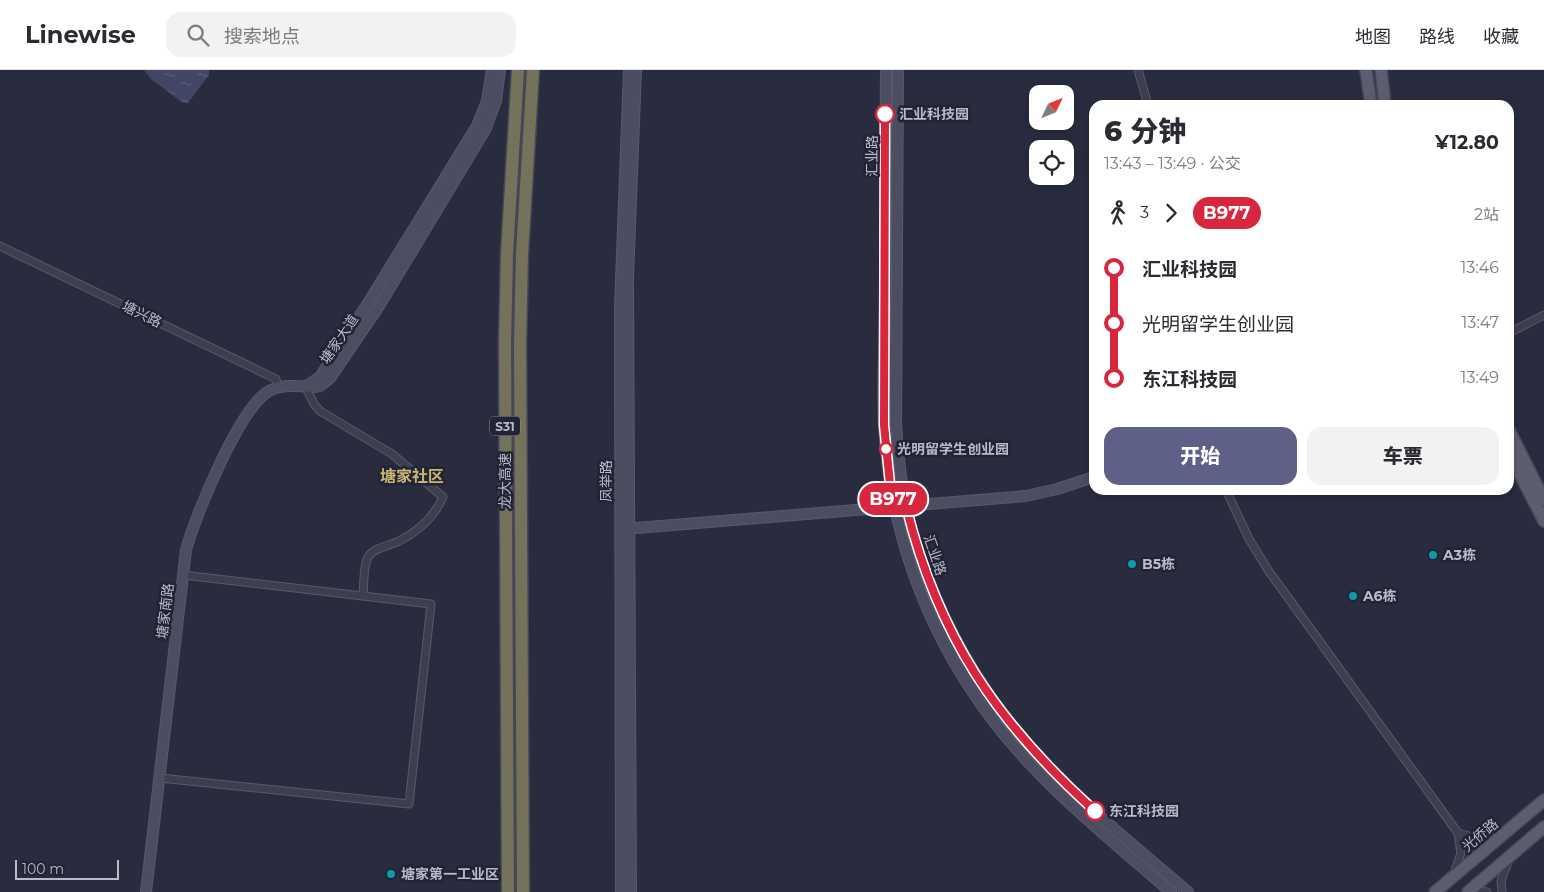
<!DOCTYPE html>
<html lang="zh">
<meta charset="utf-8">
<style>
:root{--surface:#fff;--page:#f2f2f3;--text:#2b2b33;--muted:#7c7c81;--line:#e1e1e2;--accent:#5e6087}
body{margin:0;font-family:Montserrat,"Noto Sans SC",sans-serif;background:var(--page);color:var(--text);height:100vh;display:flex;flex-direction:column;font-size:19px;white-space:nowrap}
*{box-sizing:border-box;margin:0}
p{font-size:16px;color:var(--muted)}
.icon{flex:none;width:28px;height:28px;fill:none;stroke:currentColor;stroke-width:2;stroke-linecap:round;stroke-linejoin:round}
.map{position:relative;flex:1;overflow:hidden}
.panel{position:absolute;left:1089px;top:30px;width:425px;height:395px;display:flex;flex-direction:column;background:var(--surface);border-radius:15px;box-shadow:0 2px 8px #0003}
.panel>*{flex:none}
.badge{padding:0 10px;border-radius:16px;font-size:18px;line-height:32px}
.needle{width:32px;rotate:47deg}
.buttons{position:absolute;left:1029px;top:15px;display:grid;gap:10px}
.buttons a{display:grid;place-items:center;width:45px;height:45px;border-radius:10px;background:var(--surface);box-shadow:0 2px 8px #0003;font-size:25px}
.scale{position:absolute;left:15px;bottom:12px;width:104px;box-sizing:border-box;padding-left:5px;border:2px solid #babbc9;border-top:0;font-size:14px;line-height:18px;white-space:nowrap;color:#babbc9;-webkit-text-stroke:4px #222334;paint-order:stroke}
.map>.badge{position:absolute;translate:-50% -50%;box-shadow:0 0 0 2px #fff}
.legs{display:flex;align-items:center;gap:8px;height:55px;padding:0 15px;font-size:16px}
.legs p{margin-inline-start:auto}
.head{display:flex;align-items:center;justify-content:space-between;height:85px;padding:0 15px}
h1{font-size:28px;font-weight:800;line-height:38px}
.button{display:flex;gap:10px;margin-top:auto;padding:10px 15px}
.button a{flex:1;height:58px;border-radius:15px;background:var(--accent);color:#fff;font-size:20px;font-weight:800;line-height:58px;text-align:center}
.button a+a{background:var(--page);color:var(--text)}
ul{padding:0 15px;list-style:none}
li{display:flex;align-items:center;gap:18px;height:55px;font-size:19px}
li i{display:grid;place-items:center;width:8px;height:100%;margin:0 6px;background:currentColor}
li i::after{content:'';width:12px;height:12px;margin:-6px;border:4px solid;border-radius:50%;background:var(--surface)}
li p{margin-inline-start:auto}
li:first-child i{background:linear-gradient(#0000 50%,currentColor 0)}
li:last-child i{background:linear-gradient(currentColor 50%,#0000 0)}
header{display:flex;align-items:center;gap:30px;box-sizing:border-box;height:70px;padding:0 25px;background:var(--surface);border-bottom:1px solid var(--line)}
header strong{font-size:24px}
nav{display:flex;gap:28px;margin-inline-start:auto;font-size:18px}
.search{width:350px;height:45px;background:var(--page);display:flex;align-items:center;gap:12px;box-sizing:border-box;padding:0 18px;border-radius:15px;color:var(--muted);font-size:19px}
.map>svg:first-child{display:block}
.water{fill:url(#water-ripples)}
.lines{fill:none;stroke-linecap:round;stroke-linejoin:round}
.street-casing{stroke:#585a69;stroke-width:9}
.secondary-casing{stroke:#585a69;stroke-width:12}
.primary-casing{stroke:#474858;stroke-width:14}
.highway-casing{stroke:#454756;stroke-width:15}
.street{stroke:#3d3f4f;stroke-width:7}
.secondary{stroke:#4c4d61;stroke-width:10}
.primary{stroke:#5c5d6f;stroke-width:11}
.highway{stroke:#74725b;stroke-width:12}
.line-1-casing{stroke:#fff;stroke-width:11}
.line-1{stroke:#d7263d;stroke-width:8}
.stop-1-dot{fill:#fff;stroke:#d7263d;stroke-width:2.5}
.culture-dot{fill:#0f9aa8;stroke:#222334;stroke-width:2}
.labels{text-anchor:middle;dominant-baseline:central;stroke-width:5;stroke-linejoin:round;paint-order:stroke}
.shield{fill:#222334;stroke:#8c8d9c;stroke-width:1}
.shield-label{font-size:12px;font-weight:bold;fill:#babbc9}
.stop-label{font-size:14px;font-weight:bold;fill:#babbc9;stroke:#222334;text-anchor:start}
.street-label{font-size:14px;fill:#babbc9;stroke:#222334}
.poi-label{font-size:14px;font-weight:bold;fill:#babbc9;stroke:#222334;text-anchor:start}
.quarter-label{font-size:16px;font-weight:bold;fill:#cab674;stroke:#222334}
</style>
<header>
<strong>Linewise</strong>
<div class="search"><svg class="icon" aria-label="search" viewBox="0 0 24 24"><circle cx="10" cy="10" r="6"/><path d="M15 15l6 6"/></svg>搜索地点</div>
<nav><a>地图</a><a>路线</a><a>收藏</a></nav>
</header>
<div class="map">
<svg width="1544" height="822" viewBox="0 0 1544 822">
<defs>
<pattern id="water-ripples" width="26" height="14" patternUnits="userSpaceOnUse" patternTransform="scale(1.25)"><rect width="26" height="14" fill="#414566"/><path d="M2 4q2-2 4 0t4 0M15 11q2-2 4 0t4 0" fill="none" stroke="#5a5e7b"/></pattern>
</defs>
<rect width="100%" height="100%" fill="#292c3f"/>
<path class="water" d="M 144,0 L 209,0 L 209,5 L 188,33 L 183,33 L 151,9 Z"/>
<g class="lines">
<defs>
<path id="street" d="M 1138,0 L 1148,35
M 0,176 L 276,309 L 278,318
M 1509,263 L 1544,245
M 305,316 L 314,334 L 320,341 L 392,384 L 443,427 C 434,447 419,461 399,471 C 390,476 374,477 368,487 C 363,497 364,515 363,526
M 1226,420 L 1249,469 L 1268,500 L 1458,763 L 1461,783 L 1454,804
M 160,708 L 409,734 L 431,534 L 183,505
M 1458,763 L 1484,770 L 1496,768
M 1470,820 L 1487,822
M 1502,822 L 1501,811 L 1509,789"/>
<path id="secondary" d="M 886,0 C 885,76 885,151 885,227 C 885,270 882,314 884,357 C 890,458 924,555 983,637 C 1034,709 1104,764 1171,822
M 898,0 L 896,354 C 898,382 900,410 906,437 C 930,543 986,636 1063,712 C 1102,751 1147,786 1188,822
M 308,315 L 320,307 L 370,230 L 477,56 L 487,31 L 492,0
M 624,459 L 1026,426 L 1057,419 L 1094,407
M 146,822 L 186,480 C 195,446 240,337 269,321 C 282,314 300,316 314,317 L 320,316 L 330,308 L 379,236 L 485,60 L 496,31 L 500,0
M 621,822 L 620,237 L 629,0
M 631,822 L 628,208 L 636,0"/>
<path id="primary" d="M 1366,0 L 1371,35
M 1381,0 L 1385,35
M 1509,360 L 1544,430
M 1509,383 L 1544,451
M 1435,822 L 1544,730
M 1468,822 L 1544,757"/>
<path id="highway" d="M 508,822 L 505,273 L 507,184 L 518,0
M 523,822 L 520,274 L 522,184 L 533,0"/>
</defs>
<use href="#street" class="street-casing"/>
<use href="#secondary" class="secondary-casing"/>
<use href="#primary" class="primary-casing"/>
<use href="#highway" class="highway-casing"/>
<use href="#street" class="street"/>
<use href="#secondary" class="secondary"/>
<use href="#primary" class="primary"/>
<use href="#highway" class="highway"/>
</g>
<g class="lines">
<defs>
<path id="line-1" d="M 885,44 L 884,355 L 890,414 L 894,436 L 906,436 C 938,566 996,652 1095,741"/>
</defs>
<use href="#line-1" class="line-1-casing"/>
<use href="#line-1" class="line-1"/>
</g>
<g class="stop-1-dot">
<circle cx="885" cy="44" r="9"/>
<circle cx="886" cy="379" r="6"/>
<circle cx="1095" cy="741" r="9"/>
</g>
<g class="culture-dot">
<circle cx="1433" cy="485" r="5"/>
<circle cx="1132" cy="494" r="5"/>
<circle cx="1353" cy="526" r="5"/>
<circle cx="391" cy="804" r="5"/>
</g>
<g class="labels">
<rect class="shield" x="490" y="346.5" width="30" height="19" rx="4"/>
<g class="shield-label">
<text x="505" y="356">S31</text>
</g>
<g class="stop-label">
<text x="899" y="44">汇业科技园</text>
<text x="897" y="379">光明留学生创业园</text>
<text x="1109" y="741">东江科技园</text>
</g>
<g class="street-label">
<text transform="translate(872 86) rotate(-90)">汇业路</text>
<text transform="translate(142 244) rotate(26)">塘兴路</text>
<text transform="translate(339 269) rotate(-56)">塘家大道</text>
<text transform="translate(505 411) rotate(-90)">龙大高速</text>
<text transform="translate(606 411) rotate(-90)">凤举路</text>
<text transform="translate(935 485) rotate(71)">汇业路</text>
<text transform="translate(165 541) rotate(-83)">塘家南路</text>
<text transform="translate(1480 765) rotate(-40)">光侨路</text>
</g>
<g class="poi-label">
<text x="1443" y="485">A3栋</text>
<text x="1142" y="494">B5栋</text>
<text x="1363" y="526">A6栋</text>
<text x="401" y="804">塘家第一工业区</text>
</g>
<g class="quarter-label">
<text x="412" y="406">塘家社区</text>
</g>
</g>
</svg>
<div class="buttons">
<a><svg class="needle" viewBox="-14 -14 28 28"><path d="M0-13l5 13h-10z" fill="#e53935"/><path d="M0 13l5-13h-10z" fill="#7c7c81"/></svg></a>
<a><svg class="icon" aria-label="locate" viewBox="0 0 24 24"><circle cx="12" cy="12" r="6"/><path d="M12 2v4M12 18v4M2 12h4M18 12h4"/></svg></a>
</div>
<div class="scale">100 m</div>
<b class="badge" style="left:893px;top:429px;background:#d7263d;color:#fff">B977</b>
<section class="panel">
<div class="head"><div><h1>6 分钟</h1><p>13:43 – 13:49 · 公交</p></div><b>¥12.80</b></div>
<div class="legs"><svg class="icon" aria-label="walk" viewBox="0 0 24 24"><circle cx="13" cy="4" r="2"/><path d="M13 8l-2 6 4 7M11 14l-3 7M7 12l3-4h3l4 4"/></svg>3<svg class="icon" aria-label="forward" viewBox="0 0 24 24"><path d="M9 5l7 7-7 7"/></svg><b class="badge" style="background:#d7263d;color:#fff">B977</b><p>2站</p></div>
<ul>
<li><i style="color:#d7263d"></i><b>汇业科技园</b><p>13:46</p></li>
<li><i style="color:#d7263d"></i><span>光明留学生创业园</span><p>13:47</p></li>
<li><i style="color:#d7263d"></i><b>东江科技园</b><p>13:49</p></li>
</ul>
<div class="button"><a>开始</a><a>车票</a></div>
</section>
</div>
